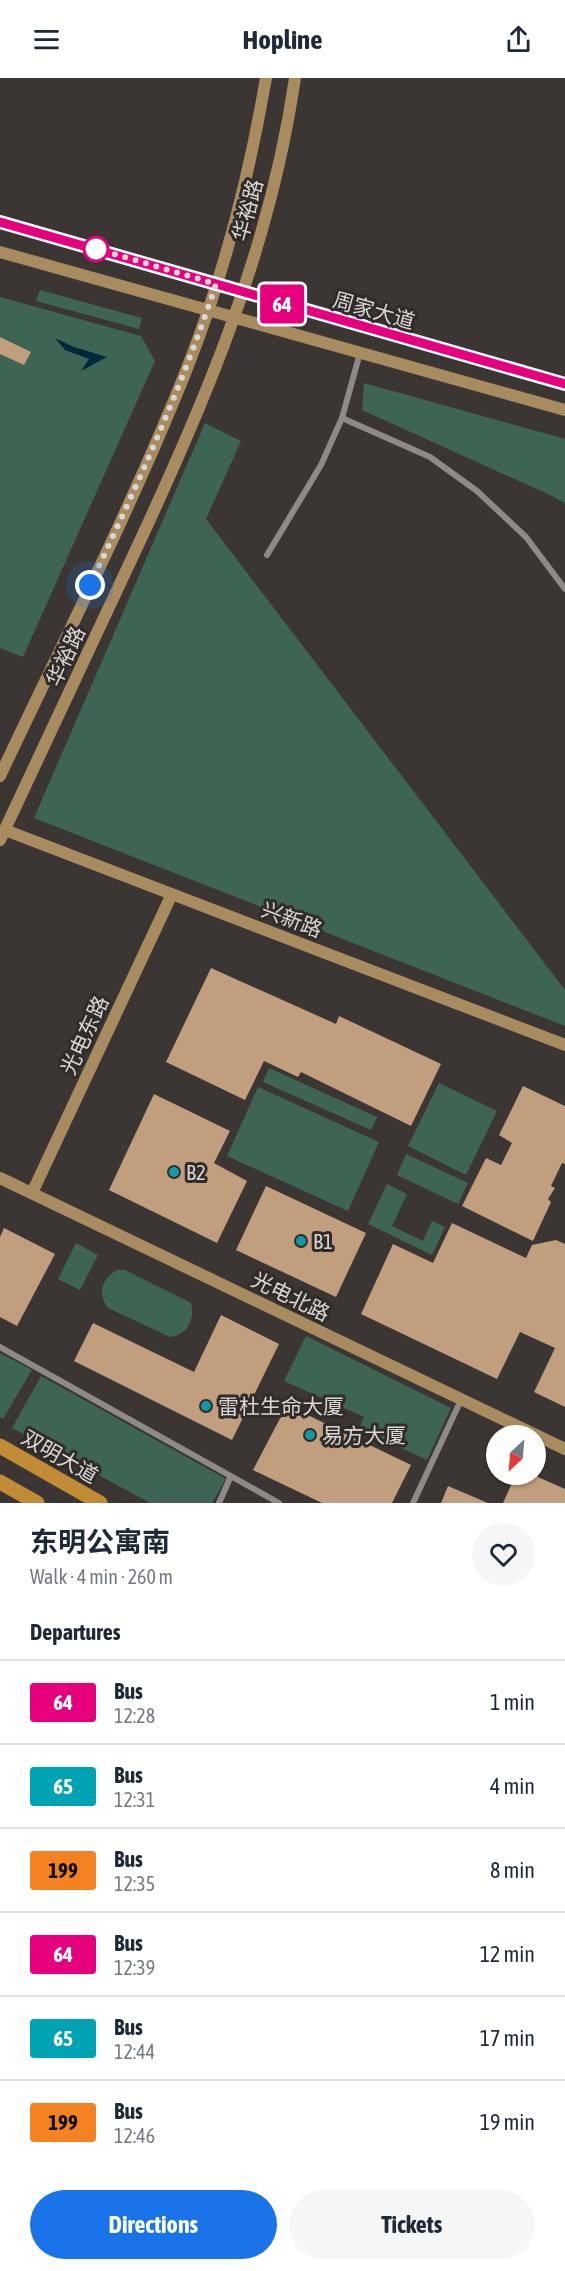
<!DOCTYPE html>
<meta charset="utf-8">
<style>
:root{--surface:#fff;--page:#f6f6f7;--text:#1f2937;--muted:#747a83;--line:#e0e1e3;--accent:#1a73e8}
body{margin:0;font-family:"Asap Condensed","Noto Sans SC",sans-serif;background:var(--page);color:var(--text);height:100vh;display:flex;flex-direction:column;font-size:22px;white-space:nowrap}
*{box-sizing:border-box;margin:0}
p{font-size:20px;color:var(--muted)}
.icon{flex:none;width:33px;height:33px;fill:none;stroke:currentColor;stroke-width:2;stroke-linecap:round;stroke-linejoin:round}
.map{position:relative;height:1425px;overflow:hidden}
.sheet{display:flex;flex-direction:column;background:var(--surface);flex:1}
.sheet>*{flex:none}
.badge{padding:0 12px;border-radius:4px;font-size:21px;line-height:39px}
.needle{width:39px;rotate:206deg}
.tools{position:absolute;left:486px;top:1347px;display:grid;gap:12px}
.tools a{display:grid;place-items:center;width:60px;height:60px;border-radius:50%;background:var(--surface);box-shadow:0 2px 4px #0004;font-size:30px}
.you{position:absolute;width:30px;height:30px;margin:-15px;border:4px solid #fff;border-radius:50%;background:#1a73e8;box-shadow:0 0 0 9px #1a73e833}
.map>.badge{position:absolute;translate:-50% -50%;box-shadow:0 0 0 3px #fff}
h2{padding:0 30px;font-size:22px;line-height:54px}
.round{display:grid;place-items:center;flex:none;width:63px;height:63px;border-radius:32px;background:var(--page)}
.headline{display:flex;align-items:center;justify-content:space-between;height:102px;padding:0 30px}
h1{font-size:28px;font-weight:700;line-height:45px}
.action{display:flex;gap:12px;margin-top:auto;padding:12px 30px}
.action a{flex:1;height:69px;border-radius:36px;background:var(--accent);color:#fff;font-size:24px;font-weight:700;line-height:69px;text-align:center}
.action a+a{background:var(--page);color:var(--text)}
ul{padding:0;list-style:none}
li{display:flex;align-items:center;gap:18px;height:84px;padding:0 30px;border-top:2px solid var(--line)}
li div{flex:1}
li b{display:block;font-size:22px}
li em{font-style:normal}
li .badge{min-width:66px;font-weight:700;text-align:center}
header{display:flex;justify-content:space-between;align-items:center;height:78px;padding:0 30px;background:var(--surface);font-size:27px;font-weight:700}
.map>svg:first-child{display:block}
.green{fill:#3e6553}
.water{fill:#00273d}
.building{fill:#c09e7e}
.lines{fill:none;stroke-linecap:round;stroke-linejoin:round}
.street{stroke:#8f8a86;stroke-width:6}
.secondary{stroke:#a88b5e;stroke-width:12}
.primary{stroke:#c28c37;stroke-width:15}
.line-casing{stroke:#fff;stroke-width:14}
.line{stroke:#e6007e;stroke-width:9}
.walk{stroke:#dad7d5;stroke-width:6;stroke-dasharray:0 10.8}
.stop-dot{fill:#fff;stroke:#e6007e;stroke-width:3}
.culture-dot{fill:#0f9aa8;stroke:#312c29;stroke-width:2}
.labels{text-anchor:middle;dominant-baseline:central;stroke-width:6;stroke-linejoin:round;paint-order:stroke}
.street-label{font-size:21px;fill:#dad7d5;stroke:#312c29}
.poi-label{font-size:21px;fill:#dad7d5;stroke:#312c29;text-anchor:start}
</style>
<header><svg class="icon" aria-label="menu" viewBox="0 0 24 24"><path d="M4 6h16M4 12h16M4 18h16"/></svg>Hopline<svg class="icon" aria-label="share" viewBox="0 0 24 24"><path d="M12 15V3M7 8l5-5 5 5M5 13v7h14v-7"/></svg></header>
<div class="map">
<svg width="565" height="1425" viewBox="0 0 565 1425">
<rect width="100%" height="100%" fill="#3b3633"/>
<path class="green" d="M 40,212 L 142,240 L 139,251 L 36,223 Z
M 0,219 L 141,258 L 155,283 L 23,579 L 0,570 Z
M 364,305 L 565,361 L 565,425 L 550,417 L 362,332 Z
M 205,345 L 241,363 L 206,441 L 565,912 L 565,948 L 34,740 Z
M 269,990 L 377,1039 L 371,1052 L 263,1004 Z
M 439,1005 L 497,1033 L 466,1097 L 408,1068 Z
M 258,1009 L 379,1064 L 348,1133 L 227,1078 Z
M 406,1076 L 468,1105 L 458,1126 L 397,1097 Z
M 387,1106 L 407,1116 L 392,1148 L 423,1163 L 432,1143 L 445,1149 L 432,1177 L 368,1146 Z
M 76,1165 L 98,1177 L 80,1212 L 58,1201 Z
M 117,1192 L 125,1192 L 191,1225 C 195,1242 188,1256 170,1259 L 108,1230 C 97,1215 101,1202 117,1192 Z
M 306,1258 L 451,1330 L 427,1382 L 359,1350 L 364,1339 L 284,1303 Z
M 0,1275 L 32,1292 L 3,1341 L 0,1339 Z
M 41,1298 L 226,1401 L 212,1425 L 150,1425 L 12,1350 Z"/>
<path class="water" d="M 55,260 L 74,269 L 107,279 L 81,293 L 89,281 L 65,272 Z"/>
<path class="building" d="M 0,259 L 31,274 L 24,287 L 0,276 Z
M 211,890 L 336,946 L 339,938 L 441,986 L 411,1048 L 301,994 L 298,999 L 264,983 L 245,1022 L 166,984 Z
M 523,1008 L 565,1028 L 565,1086 L 562,1085 L 551,1108 L 555,1110 L 548,1121 L 551,1124 L 533,1163 L 462,1128 L 486,1080 L 501,1087 L 512,1065 L 499,1057 Z
M 154,1016 L 230,1053 L 214,1085 L 247,1103 L 217,1165 L 109,1112 Z
M 266,1108 L 366,1155 L 336,1219 L 236,1172 Z
M 452,1145 L 526,1180 L 532,1167 L 556,1162 L 565,1166 L 565,1329 L 534,1314 L 555,1270 L 520,1254 L 497,1301 L 361,1236 L 393,1166 L 433,1185 Z
M 4,1150 L 55,1176 L 17,1248 L 0,1239 L 0,1159 Z
M 221,1237 L 279,1266 L 232,1362 L 74,1283 L 93,1245 L 194,1294 Z
M 287,1327 L 411,1387 L 392,1425 L 322,1425 L 253,1392 Z
M 516,1396 L 531,1396 L 565,1411 L 565,1425 L 503,1425 Z
M 448,1408 L 488,1425 L 441,1425 Z"/>
<g class="lines">
<path class="street" d="M 342,340 L 430,379 L 477,413 L 526,459 L 565,511
M 267,477 L 321,387 L 342,340 L 360,275
M 0,1269 L 279,1425
M 219,1425 L 231,1398
M 413,1425 L 461,1322"/>
<path class="secondary" d="M 0,144 L 565,306
M 0,174 L 565,332
M 0,698 C 63,564 131,431 186,293 C 223,200 249,99 266,0
M 5,752 L 565,967
M 0,762 C 41,673 83,584 125,495 C 201,334 269,178 295,0
M 0,1100 L 565,1371
M 32,1115 L 172,816"/>
<path class="primary" d="M 0,1368 L 100,1425
M 0,1404 L 37,1425"/>
</g>
<g class="lines">
<defs>
<path id="line" d="M 0,144 L 565,306"/>
</defs>
<use href="#line" class="line-casing"/>
<use href="#line" class="line"/>
<path class="walk" d="M 90,507 C 137,408 182,309 216,206 L 87,168 L 96,171"/>
</g>
<circle class="stop-dot" cx="96" cy="171" r="12"/>
<g class="culture-dot">
<circle cx="174" cy="1094" r="6"/>
<circle cx="301" cy="1163" r="6"/>
<circle cx="206" cy="1328" r="6"/>
<circle cx="310" cy="1357" r="6"/>
</g>
<g class="labels">
<g class="street-label">
<text transform="translate(247 132) rotate(-75)">华裕路</text>
<text transform="translate(374 232) rotate(16)">周家大道</text>
<text transform="translate(65 578) rotate(-65)">华裕路</text>
<text transform="translate(292 841) rotate(21)">兴新路</text>
<text transform="translate(84 957) rotate(-65)">光电东路</text>
<text transform="translate(291 1218) rotate(26)">光电北路</text>
<text transform="translate(60 1378) rotate(30)">双明大道</text>
</g>
<g class="poi-label">
<text x="186" y="1094">B2</text>
<text x="313" y="1163">B1</text>
<text x="218" y="1328">雷杜生命大厦</text>
<text x="322" y="1357">易方大厦</text>
</g>
</g>
</svg>
<div class="tools">
<a><svg class="needle" viewBox="-14 -14 28 28"><path d="M0-13l5 13h-10z" fill="#e53935"/><path d="M0 13l5-13h-10z" fill="#747a83"/></svg></a>
</div>
<div class="you" style="left:90px;top:507px"></div>
<b class="badge" style="left:282px;top:226px;background:#e6007e;color:#fff">64</b>
</div>
<section class="sheet">
<div class="headline"><div><h1>东明公寓南</h1><p>Walk · 4 min · 260 m</p></div><a class="round"><svg class="icon" aria-label="heart" viewBox="0 0 24 24"><path d="M12 20l-8-8c-3-5 5-10 8-4 3-6 11-1 8 4z"/></svg></a></div>
<h2>Departures</h2>
<ul>
<li><span class="badge" style="background:#e6007e;color:#fff">64</span><div><b>Bus</b><p>12:28</p></div><em>1 min</em></li>
<li><span class="badge" style="background:#00a3b4;color:#fff">65</span><div><b>Bus</b><p>12:31</p></div><em>4 min</em></li>
<li><span class="badge" style="background:#f58220;color:#111">199</span><div><b>Bus</b><p>12:35</p></div><em>8 min</em></li>
<li><span class="badge" style="background:#e6007e;color:#fff">64</span><div><b>Bus</b><p>12:39</p></div><em>12 min</em></li>
<li><span class="badge" style="background:#00a3b4;color:#fff">65</span><div><b>Bus</b><p>12:44</p></div><em>17 min</em></li>
<li><span class="badge" style="background:#f58220;color:#111">199</span><div><b>Bus</b><p>12:46</p></div><em>19 min</em></li>
</ul>
<div class="action"><a>Directions</a><a>Tickets</a></div>
</section>
